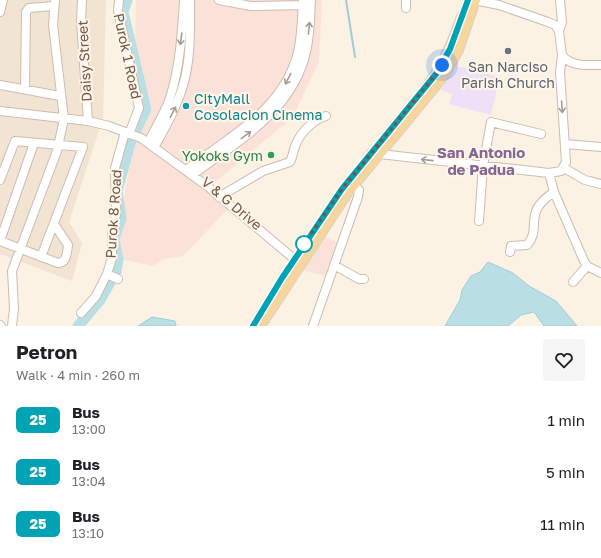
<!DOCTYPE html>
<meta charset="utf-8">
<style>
:root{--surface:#fff;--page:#f6f6f6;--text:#202124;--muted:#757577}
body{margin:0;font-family:"Golos Text",sans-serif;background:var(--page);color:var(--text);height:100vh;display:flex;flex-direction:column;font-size:15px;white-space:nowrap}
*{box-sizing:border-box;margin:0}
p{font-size:13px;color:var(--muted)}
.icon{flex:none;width:22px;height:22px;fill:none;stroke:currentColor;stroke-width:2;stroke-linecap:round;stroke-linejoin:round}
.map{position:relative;height:326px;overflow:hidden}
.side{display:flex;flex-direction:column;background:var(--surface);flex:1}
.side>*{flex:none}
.badge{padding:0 8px;border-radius:6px;font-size:14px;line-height:26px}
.you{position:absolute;width:20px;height:20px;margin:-10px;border:3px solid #fff;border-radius:50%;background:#1a73e8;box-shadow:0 0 0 6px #1a73e833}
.map>.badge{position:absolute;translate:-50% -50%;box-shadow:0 0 0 2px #fff}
.round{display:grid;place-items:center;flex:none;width:42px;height:42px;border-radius:4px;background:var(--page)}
.summary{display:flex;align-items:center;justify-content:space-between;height:68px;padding:0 16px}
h1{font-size:19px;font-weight:700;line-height:30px}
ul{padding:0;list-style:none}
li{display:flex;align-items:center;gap:12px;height:52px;padding:0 16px}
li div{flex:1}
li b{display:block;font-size:15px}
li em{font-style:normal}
li .badge{min-width:44px;font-weight:700;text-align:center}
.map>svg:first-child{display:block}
.residential{fill:#f2e4d2}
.commercial{fill:#fbe2d8}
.education{fill:#efe0f7}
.water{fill:#b9dee4;stroke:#a0cdd5}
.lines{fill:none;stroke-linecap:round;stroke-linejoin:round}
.stream{stroke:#a0cdd5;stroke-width:2}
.river{stroke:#b9dee4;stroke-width:11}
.minor-casing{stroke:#cebcae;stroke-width:10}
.major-casing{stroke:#d8d0cc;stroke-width:12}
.minor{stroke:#fff;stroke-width:8}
.major{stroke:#f7d69e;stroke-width:10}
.oneway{stroke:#aa9b92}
.line-casing{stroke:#fff;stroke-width:9}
.line{stroke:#00a3b4;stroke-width:6}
.walk{stroke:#72584a;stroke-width:4;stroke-dasharray:0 7.2}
.worship-dot{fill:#6b7280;stroke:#fef6e9;stroke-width:1.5}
.culture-dot{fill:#0f9aa8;stroke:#fef6e9;stroke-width:1.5}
.leisure-dot{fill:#2e9e5b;stroke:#fef6e9;stroke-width:1.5}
.stop-dot{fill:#fff;stroke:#00a3b4;stroke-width:2}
.labels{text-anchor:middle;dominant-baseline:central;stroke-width:4;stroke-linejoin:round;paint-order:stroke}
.street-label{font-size:14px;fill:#72584a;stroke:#fef6e9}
.worship-label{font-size:14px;fill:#5b616d;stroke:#fef6e9}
.culture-label{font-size:14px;fill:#0d838f;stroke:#fef6e9;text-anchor:start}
.leisure-label{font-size:14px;fill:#27864d;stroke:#fef6e9;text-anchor:end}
.neighbourhood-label{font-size:15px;font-weight:bold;fill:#856695;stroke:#fef6e9}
</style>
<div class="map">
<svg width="601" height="326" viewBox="0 0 601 326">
<rect width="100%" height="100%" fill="#fbf2e3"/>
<path class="residential" d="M 0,0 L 106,0 L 103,118 L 69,222 L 82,243 L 72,281 L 0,254 Z"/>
<path class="commercial" d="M 136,0 L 322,0 L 319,62 L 293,117 L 213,184 L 141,133 L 152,109 L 135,44 Z
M 134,139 L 160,155 L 228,209 L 183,256 L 163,259 L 153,266 L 121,259 L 118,232 Z
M 324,236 L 342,244 L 329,277 L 302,270 Z"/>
<path class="education" d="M 457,66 L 500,77 L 491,115 L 449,104 L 452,94 L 441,90 Z"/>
<path class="water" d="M 488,262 L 513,273 L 529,286 L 556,301 L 577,326 L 544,326 L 534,312 L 521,315 L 508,326 L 445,326 L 460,300 L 462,290 L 471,276 L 480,272 Z
M 152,317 L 175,321 L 176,326 L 138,326 Z"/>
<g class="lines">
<path class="stream" d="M 346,0 L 355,57"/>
<path class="river" d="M 78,326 L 100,300 L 116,271 L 118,260 L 114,239 L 121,218 L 117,191 L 130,143 L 146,109 L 123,12 L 127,0"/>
<defs>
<path id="minor" d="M 82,0 L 81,21 L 88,121
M 119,0 L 118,11 L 139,108 L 129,134
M 219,0 L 251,6 L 308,5
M 406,0 L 406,8
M 474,0 L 499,5 L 548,22 L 555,25 L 559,31
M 0,12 L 3,0
M 562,55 C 570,67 588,65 601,65
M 0,85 L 60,96
M 25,89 L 26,12 L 29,8 L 54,6
M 0,111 L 88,121 L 109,126 L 141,138 L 207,186 L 299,263
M 148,143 C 155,128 165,113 170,98 C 180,67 182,32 184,0
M 565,144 L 601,147
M 155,146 C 166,126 178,105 184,82 C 191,57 190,27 190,0
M 371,153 L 549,173 L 561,171 L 566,162 L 560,72 L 562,55 L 559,31 L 562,22 L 560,0
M 564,168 L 585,180 L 601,184
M 186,170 C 230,136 284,110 298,52 C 302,35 302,17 303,0
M 549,173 L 554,192 L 584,261 L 587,266 L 601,273
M 192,175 C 238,141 292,112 306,52 C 310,36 310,17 311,0
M 0,180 L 15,141 L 83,147 L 41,257
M 219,197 L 263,171 L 290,162 C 293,157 293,150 296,144 C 301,132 313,120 326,116
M 479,221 L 483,166 L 491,122 L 541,134
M 0,241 L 58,263 C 67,263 67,252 68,245 L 54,224
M 0,241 L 34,143
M 510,252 L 511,246 L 527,245 C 543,227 521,214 554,192
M 334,265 L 359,279 L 364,279
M 107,274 L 118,279
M 573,282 L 587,266
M 81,313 L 96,296 L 107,274 L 112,258 L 112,236 L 116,214 L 115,168 L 125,132
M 0,325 L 1,326
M 12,326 L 14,308 L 12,271 L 57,151 L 64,119 L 53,25 L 55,0
M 313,326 L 358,197 L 359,190 L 353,185"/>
<path id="major" d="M 426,88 C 443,66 453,43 462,17
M 260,326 L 347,193 L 445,74 L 458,50 L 475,0"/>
</defs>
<use href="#minor" class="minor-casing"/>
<use href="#major" class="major-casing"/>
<use href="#minor" class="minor"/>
<use href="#major" class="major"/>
</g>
<defs><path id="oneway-shaft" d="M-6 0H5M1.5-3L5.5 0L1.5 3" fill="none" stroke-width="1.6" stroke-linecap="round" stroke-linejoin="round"/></defs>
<g class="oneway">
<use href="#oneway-shaft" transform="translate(309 28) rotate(-85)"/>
<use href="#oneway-shaft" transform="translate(181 39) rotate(98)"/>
<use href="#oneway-shaft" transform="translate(288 79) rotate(118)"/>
<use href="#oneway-shaft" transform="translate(562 107) rotate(86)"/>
<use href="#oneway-shaft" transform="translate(173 112) rotate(-63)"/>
<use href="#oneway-shaft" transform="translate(246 135) rotate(-36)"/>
<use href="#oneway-shaft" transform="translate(427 160) rotate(-174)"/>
</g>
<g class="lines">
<defs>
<path id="line" d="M 253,326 L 282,278 L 342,189 L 436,74 L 450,49 L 468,0"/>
</defs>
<use href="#line" class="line-casing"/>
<use href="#line" class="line"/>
<path class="walk" d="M 304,244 L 342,189 L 436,74 L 442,65"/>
</g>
<circle class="worship-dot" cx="508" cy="51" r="4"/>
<circle class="culture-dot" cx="186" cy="106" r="4"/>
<circle class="leisure-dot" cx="271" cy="155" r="4"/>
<circle class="stop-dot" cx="304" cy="244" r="8"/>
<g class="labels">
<g class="street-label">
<text transform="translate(128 56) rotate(78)">Purok 1 Road</text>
<text transform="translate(84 61) rotate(-93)">Daisy Street</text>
<text transform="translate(232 203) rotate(40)">V &amp; G Drive</text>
<text transform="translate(113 214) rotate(-86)">Purok 8 Road</text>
</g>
<g class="worship-label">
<text x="508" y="66">San Narciso<tspan x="508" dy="16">Parish Church</tspan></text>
</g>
<g class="culture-label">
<text x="194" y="98">CityMall<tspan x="194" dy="16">Cosolacion Cinema</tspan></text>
</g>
<g class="leisure-label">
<text x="263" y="155">Yokoks Gym</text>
</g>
<g class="neighbourhood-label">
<text x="481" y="152">San Antonio<tspan x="481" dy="17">de Padua</tspan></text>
</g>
</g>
</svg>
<div class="you" style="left:442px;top:65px"></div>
</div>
<section class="side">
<div class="summary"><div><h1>Petron</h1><p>Walk · 4 min · 260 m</p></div><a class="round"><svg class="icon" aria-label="heart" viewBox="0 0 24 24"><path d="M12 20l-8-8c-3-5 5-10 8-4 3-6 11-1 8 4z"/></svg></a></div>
<ul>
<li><span class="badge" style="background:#00a3b4;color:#fff">25</span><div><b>Bus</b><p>13:00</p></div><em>1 min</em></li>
<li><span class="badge" style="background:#00a3b4;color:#fff">25</span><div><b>Bus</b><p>13:04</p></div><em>5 min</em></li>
<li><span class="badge" style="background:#00a3b4;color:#fff">25</span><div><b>Bus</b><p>13:10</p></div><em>11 min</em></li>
</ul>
</section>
